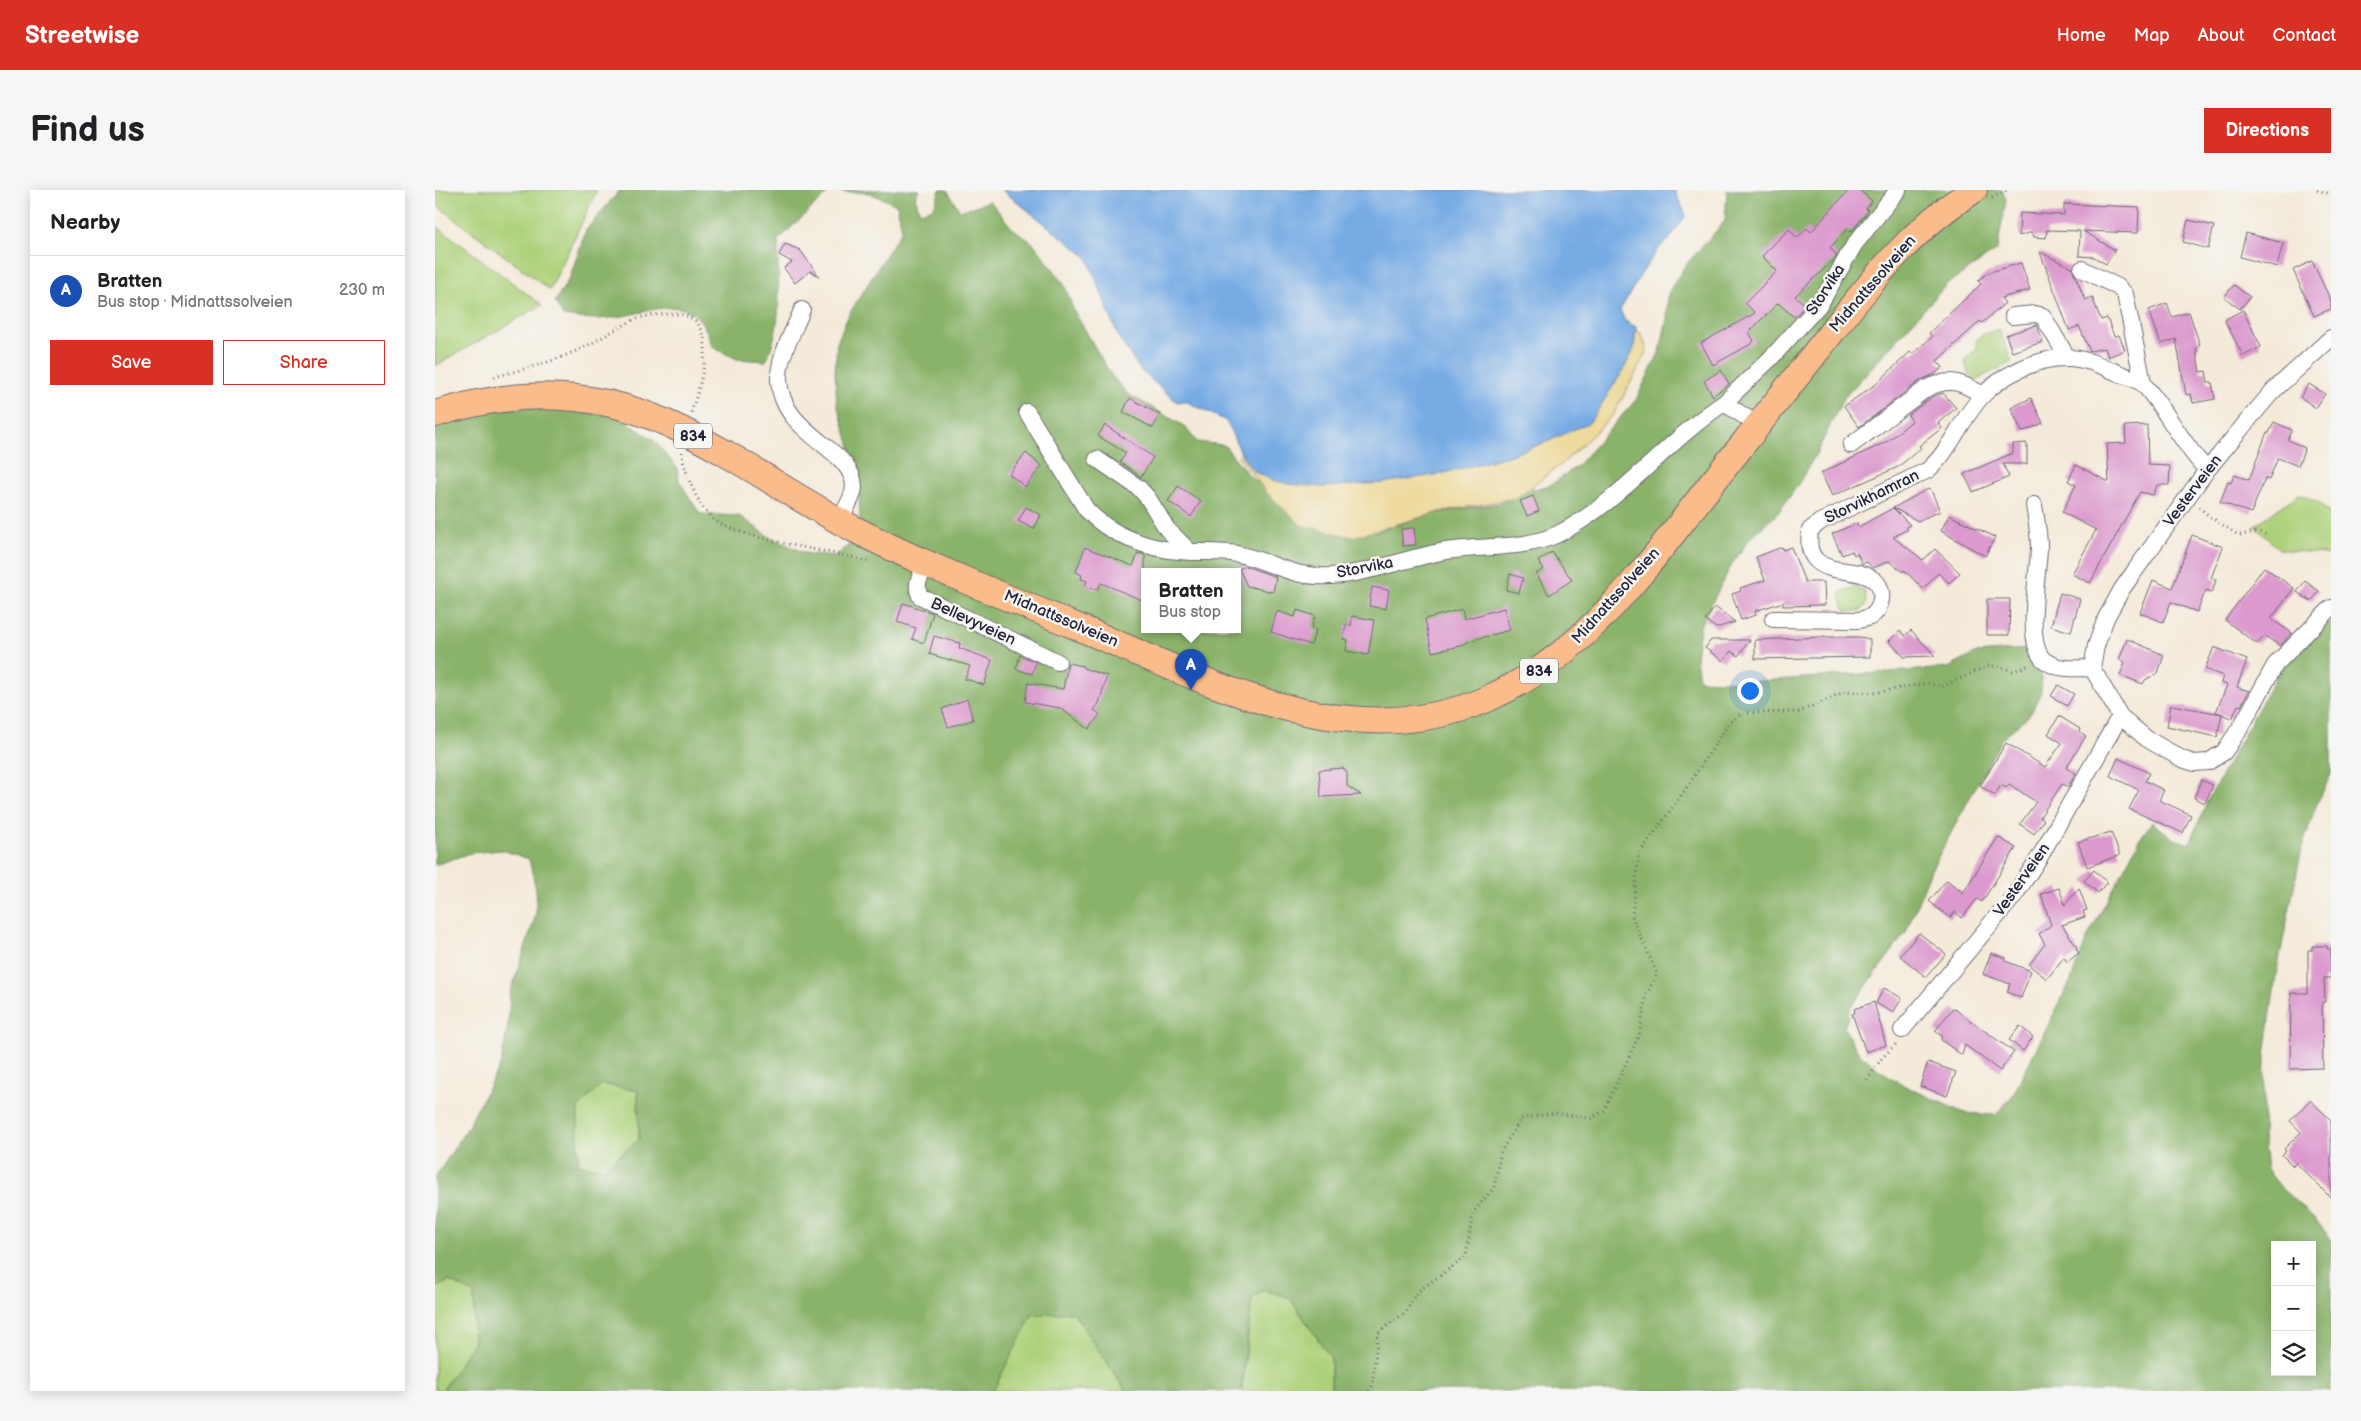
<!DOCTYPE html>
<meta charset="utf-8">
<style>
:root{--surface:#fff;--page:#f6f6f6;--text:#202124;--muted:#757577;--line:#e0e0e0;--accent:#d93025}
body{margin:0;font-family:"Balsamiq Sans",sans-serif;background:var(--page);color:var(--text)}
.controls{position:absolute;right:15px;bottom:15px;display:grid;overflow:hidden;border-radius:0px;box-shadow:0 2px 12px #0003}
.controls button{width:45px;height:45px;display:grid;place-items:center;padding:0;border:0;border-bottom:1px solid var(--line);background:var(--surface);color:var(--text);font:25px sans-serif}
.you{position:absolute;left:1314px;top:500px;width:18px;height:18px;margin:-12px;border:4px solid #fff;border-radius:50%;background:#1a73e8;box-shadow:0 0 0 8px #1a73e833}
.badge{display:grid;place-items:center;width:32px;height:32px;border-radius:50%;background:var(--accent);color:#fff;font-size:16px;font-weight:700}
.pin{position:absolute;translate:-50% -41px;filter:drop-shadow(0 1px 2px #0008)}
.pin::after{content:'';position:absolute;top:26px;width:18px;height:15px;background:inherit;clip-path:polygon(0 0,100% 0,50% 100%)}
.popup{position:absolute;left:706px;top:378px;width:100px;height:65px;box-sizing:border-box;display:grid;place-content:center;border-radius:0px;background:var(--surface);filter:drop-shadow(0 1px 4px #0005);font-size:16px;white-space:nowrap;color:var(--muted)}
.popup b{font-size:19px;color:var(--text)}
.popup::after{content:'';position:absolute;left:50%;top:100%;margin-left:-10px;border:10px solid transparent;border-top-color:var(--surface)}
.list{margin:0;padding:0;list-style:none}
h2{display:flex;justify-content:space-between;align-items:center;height:65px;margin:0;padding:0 20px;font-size:21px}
h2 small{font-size:16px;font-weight:400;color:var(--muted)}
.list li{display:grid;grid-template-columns:32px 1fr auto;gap:15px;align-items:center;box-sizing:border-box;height:70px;padding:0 20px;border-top:1px solid var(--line)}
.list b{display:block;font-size:19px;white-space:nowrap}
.list p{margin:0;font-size:16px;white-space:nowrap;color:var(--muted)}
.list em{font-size:16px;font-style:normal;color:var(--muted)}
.actions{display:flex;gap:10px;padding:15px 20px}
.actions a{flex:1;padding:11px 0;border:1px solid var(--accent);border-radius:0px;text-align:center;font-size:18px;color:var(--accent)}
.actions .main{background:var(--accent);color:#fff}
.icon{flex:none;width:28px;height:28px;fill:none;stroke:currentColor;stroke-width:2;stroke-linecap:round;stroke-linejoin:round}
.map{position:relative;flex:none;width:1896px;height:1201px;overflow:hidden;border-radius:0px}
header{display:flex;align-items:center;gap:30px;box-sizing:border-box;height:70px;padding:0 25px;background:var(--accent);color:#fff}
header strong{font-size:24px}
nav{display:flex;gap:28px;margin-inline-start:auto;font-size:18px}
.intro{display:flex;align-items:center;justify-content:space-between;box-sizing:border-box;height:120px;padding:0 30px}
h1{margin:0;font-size:35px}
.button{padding:12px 22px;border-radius:0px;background:var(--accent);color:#fff;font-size:18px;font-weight:700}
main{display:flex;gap:30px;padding:0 30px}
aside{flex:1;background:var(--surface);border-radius:0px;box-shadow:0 2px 12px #0003}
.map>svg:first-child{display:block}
.green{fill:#add17a;stroke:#687a5a}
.forest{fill:#8ab36a;stroke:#566a52;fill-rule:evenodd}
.sand{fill:#eeda9e;stroke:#887e6c}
.water{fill:#77abe4;stroke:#4c6690}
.building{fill:#db99cd}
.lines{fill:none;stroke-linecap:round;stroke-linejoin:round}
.street-casing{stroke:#6c6872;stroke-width:18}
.primary-casing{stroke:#6c6872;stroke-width:28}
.path{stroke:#6c6872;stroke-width:3;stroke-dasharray:1 4;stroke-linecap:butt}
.street{stroke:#fff;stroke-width:16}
.primary{stroke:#f9bc8a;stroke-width:26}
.labels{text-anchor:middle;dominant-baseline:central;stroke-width:5;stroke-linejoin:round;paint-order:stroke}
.shield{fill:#f6f6f2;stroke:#626272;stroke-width:1}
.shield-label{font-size:15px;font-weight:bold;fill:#22223b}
.street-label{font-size:16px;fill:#22223b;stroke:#f6f6f2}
</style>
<header>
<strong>Streetwise</strong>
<nav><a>Home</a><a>Map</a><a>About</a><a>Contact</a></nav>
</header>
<div class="intro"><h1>Find us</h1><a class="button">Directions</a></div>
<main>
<aside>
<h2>Nearby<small></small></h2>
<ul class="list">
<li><span class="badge" style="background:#1a4fb4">A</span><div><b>Bratten</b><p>Bus stop · Midnattssolveien</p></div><em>230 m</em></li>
</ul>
<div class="actions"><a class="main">Save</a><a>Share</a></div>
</aside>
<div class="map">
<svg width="1896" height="1201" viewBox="0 0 1896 1201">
<rect width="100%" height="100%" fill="#f6f6f2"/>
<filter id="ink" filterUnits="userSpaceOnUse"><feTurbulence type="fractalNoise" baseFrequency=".02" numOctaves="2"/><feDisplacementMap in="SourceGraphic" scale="10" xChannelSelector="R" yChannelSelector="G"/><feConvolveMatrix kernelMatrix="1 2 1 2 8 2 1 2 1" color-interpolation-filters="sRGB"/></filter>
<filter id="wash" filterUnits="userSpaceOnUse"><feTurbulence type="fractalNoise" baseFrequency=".0096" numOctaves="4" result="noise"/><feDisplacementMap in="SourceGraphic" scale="20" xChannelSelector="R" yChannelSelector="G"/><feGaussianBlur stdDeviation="1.12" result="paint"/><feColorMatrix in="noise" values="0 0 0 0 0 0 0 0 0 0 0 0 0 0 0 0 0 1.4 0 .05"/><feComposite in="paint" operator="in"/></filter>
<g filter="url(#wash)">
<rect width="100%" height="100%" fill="#f4ead9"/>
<path class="green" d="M0,0H162L115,100L0,14Z
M0,35L107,115L0,176Z
M1564,139L1577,172L1550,185L1540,192L1532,180L1530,170L1542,158L1541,150L1549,144Z
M1864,304L1884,313L1896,324V365L1844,359L1819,336Z
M1419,397L1430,402L1432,414L1425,421H1411L1408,417L1405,402Z
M167,894L203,901L204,950L167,979L143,975L142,918Z
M14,1091L39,1103V1152L7,1201H0V1098Z
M829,1100L854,1107L896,1168V1201H807L817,1108Z
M638,1122L691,1201H558L597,1124Z"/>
<path class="forest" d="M185,0H484L480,7L485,22L499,18L505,0H512L525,21L555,11L576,37L599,54L628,92L639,121L676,185L693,204L749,236L762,252L789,255L816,288L910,342L943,341L1000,323L1066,313L1083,303L1116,295L1142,276L1201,210L1225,161L1232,129L1233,103L1250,76L1290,31L1292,0H1567L1571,10L1562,60L1512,94L1408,209L1381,264L1362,296L1343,323L1316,347L1297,374L1265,436L1261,468L1264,490L1312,492L1513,478L1542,463L1589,459L1607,487L1606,502L1596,523L1566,550L1496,680L1471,742L1416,817L1409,838L1423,862L1443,879L1470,896L1529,923L1561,925L1578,905L1636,790L1652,748L1705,649L1717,632L1739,649L1754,654L1773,610L1844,481L1896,431V584L1881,616L1867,658L1841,785L1830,866L1828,945L1832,980L1848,1000L1880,1029L1896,1049V1201H896V1168L854,1107L829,1100L817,1108L806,1201H691L638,1122L597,1125L558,1201H7L39,1152V1103L14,1091L0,1098V988L33,937L66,873L73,836L75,804L101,725V699L94,669L67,660L35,663L0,675V234L59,219L109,217L182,226L219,250L242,278L244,291L265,324L304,326L335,347L370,363L401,366L416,353L425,329L423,282L402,214L400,182L402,153L414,124L467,40L462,15L435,3L395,1L343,50C342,96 350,127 331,171L302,169L277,157C261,94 218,124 174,128C158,130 143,128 128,126L120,112L135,87L151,40ZM710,381H802V439H710ZM167,894L203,901L204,950L168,979L143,974V918ZM1840,1055H1877V1182H1840Z"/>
<path class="sand" d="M1179,128L1207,144L1212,162L1178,225L1128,273L1081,308L1004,322L918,347L866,335L832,303L803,266L806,263Z"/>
<path class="water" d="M567,0H1239L1251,25L1234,50L1225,57L1210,78L1185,120L1190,131L1201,137L1199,159L1188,181L1155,232L1114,251L1073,266L1006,284L948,293L886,297L853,294L834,289L818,281L808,267L791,231L750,211L742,212L706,181L684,148L652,67Z"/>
<g id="blocks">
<path class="building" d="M1414,0H1424L1437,11L1431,18L1433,21L1416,42L1412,39L1395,58L1402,65L1400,69L1360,106L1371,115L1359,127L1343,113L1314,142L1319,151L1316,154L1278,175L1266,153L1320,123L1310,113L1342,81L1327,66L1354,39L1362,48L1372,38L1376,42Z
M1629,14L1704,17L1703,43L1648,41L1680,60L1671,74L1659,67L1644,66L1645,41L1612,40L1611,48L1599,47L1597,42L1584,46L1585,23L1629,25Z
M1753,30L1779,36L1773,59L1748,52Z
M1811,43L1848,53L1842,77L1805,67Z
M350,54L365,60L384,86L375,81L360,93L349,78L357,72L344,65Z
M1605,62L1637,78L1650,110L1657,107L1666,130L1672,128L1679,146L1684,145L1690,160L1673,167L1670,158L1655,161L1644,136L1634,140Z
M1877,71L1896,111V119L1879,126L1858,80Z
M1586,73L1595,100L1566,108L1570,113L1547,133L1545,131L1502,171L1508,177L1500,184L1486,190L1424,237L1409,216L1440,195L1475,162L1477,164L1497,147L1494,143L1546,94L1543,91L1552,83Z
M1799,95L1815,107L1805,119L1789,107Z
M1732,113L1737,127L1754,122L1765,155L1761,159L1765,182L1771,181L1773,193L1777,192L1780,209L1758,213L1756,204L1751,205L1741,149L1726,154L1714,120Z
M1808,120L1826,157L1808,166L1790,131L1791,129Z
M1602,135L1608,152L1577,162L1571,145Z
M1286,180L1294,194L1278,206L1269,191Z
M1874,194L1890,204L1881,218L1865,207Z
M1508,203L1521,218L1503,233L1507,238L1484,256L1486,258L1463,277L1397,306L1386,283L1453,251L1477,231L1473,225L1497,207Z
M695,208L725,225L718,238L688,222Z
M1596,208L1608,233L1587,242L1576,218Z
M1839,232L1857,240L1853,250L1870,258L1863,276L1843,268L1834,290L1830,288L1816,323L1785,312L1793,292L1796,293L1799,285L1814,290L1832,242L1834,243Z
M670,235L718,267L706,287L685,272L691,263L663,246Z
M1712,235L1713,275L1735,276L1734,295H1722L1718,305L1705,302L1655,393L1637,384L1661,340L1627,322L1641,295L1633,291L1641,275L1674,292L1672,254L1691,253L1690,236Z
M1592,253V274H1568L1574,287L1538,302L1529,284L1578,263V254Z
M591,263L607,276L590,297L574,284Z
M743,296L766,311L756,327L733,311Z
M1495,298L1505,321L1483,331L1458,318Z
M1098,306L1104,321L1092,326L1085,311Z
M591,317L606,325L599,339L583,331Z
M1458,318L1475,335L1471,337L1473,339L1458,347L1488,370L1500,359L1525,383L1514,393L1503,383L1488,399L1469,380L1468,382L1454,371L1438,378L1432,372L1427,374L1422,363L1419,365L1417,361L1407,365L1397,344L1422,333L1423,337Z
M1514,325L1560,347L1550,366L1506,341Z
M979,338L981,355L968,356L966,339Z
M1757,345L1788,357L1776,388L1781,390L1777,402L1771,400L1762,422L1736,412L1728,432L1705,423L1718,390L1737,398Z
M650,357L698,376L703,363L710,365V402L707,410L666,393L662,400L650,396L652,391L646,389L647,385L641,382Z
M1347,357L1348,360L1356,357L1370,392H1389L1390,415L1348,416V412L1320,421L1321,425L1306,430L1297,404L1306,401L1305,398L1330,390L1321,367Z
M1117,362L1137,390L1114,405L1101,384L1109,379L1103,371Z
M810,376L841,387L838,402L812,396L804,379Z
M1829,377L1859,398L1836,429L1857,443L1845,456L1830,446L1822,454L1790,430Z
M1075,384L1088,388L1084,403L1071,400Z
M1870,391L1884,401L1876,412L1862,402Z
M937,397L954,400L951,419L934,416Z
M1625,403L1645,409L1636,442L1616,436Z
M1552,409H1575L1574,445H1552Z
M468,413L498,423L489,453L477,449L481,438L462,432Z
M1280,417L1300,432L1281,438L1270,430Z
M1069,418L1075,440L1034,451L1026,456L997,462L990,429L1027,419L1029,429Z
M862,420L880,426L876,439L881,440L876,455L836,442L842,421L860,427Z
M917,426L939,430L933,465L911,461L913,450L908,449L911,435L916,436Z
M1465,440L1470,446L1476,440L1500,466L1469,467L1454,451Z
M499,446L525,453L524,458L557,470L549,495L530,489L535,476L494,464Z
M1387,447H1425L1435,449V467L1320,469V450Z
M1692,449L1729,465L1723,483L1710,490L1708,494L1685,485L1690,472L1684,470Z
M1276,450H1315L1303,466L1296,461L1288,471L1270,458Z
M1779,457L1812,470L1802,497L1814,501L1806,516L1803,515L1797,529L1787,524L1782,547L1732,536L1736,515L1787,524L1781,522L1792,495L1786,493L1788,486L1770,479Z
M585,465L601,472L597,484L581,479Z
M633,473L648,476V478L672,486L664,513L659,520L665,524L654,539L625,518L590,512L593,493L628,499Z
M1623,495L1639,504L1632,516L1616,506Z
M532,509L538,530L513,537L507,519Z
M1624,526L1645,539L1644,541L1651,546L1631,578L1641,583L1633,597L1627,594L1605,627L1609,630L1599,644L1585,634L1601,612L1574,594L1571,598L1566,595L1560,605L1545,596L1571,553L1610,577L1627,553L1613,544Z
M1683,568L1714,583L1710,591L1729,600L1724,610L1756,625L1748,643L1694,619L1704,600L1675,586Z
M908,578L912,583V596L926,605L886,607L884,580Z
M1766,590L1778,595L1770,613L1759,608Z
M1676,642L1685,665L1652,677L1643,652Z
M1563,647L1581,658L1547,712L1542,709L1527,728L1520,722L1515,728L1494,711L1512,690L1528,703Z
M1659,680L1672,692L1663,703L1649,691Z
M1624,698L1630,715L1644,698L1652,720L1648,721L1650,727L1627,735L1642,757L1641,758L1644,763L1632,772L1629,767L1612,789L1594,775L1610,754L1604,744L1616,735L1606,704Z
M1484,743L1511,764L1491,787L1465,766Z
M1877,756H1892V759H1896V788H1889L1890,812H1887L1888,878L1855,879L1856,803H1873V760H1877Z
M1556,763L1571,768L1570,771L1596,781L1586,808L1572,802L1575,794L1548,784Z
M1449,798L1467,808L1458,823L1441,813Z
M1439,812L1451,855L1431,862L1417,824L1420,823L1419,819Z
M1518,818L1579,862L1565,881L1530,855L1527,865L1506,850L1507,846L1500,841Z
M1585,836L1598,847L1588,861L1574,850Z
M1493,872L1521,882L1512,906L1485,896Z
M1875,910L1896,930V1008L1861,973L1858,976L1847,965L1851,961L1849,959L1866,942L1855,931Z"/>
</g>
</g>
<g filter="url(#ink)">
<use href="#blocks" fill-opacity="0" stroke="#6c6872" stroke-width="1"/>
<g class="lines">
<g class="street-casing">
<path id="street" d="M1647,79L1683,97L1690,104L1708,193
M367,120C359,141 343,167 344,190C347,246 417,257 419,296C419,307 409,321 404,331
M1578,126L1600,124L1608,126L1632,167
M1896,148L1838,201L1814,229L1772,280L1721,351L1687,399L1671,428L1661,456L1657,478L1685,526L1712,549L1747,569L1759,573L1773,572L1789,562L1807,535L1840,475L1896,418
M1289,213L1337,167L1385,114L1419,55L1463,0
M592,222L651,319C673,344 712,359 745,361C764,363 783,361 802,364C829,369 854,385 882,386C925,388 969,368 1011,361C1047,355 1090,360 1123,344C1186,312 1230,252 1289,213L1323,235
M1416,255L1492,198C1516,187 1526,192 1548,205
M662,269L704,298L713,308L732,339L755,362
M1599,315C1601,329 1604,343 1604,357C1604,382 1589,453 1609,470C1623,481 1640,478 1657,478
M492,374C486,385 479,394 485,406L623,472
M1338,429L1424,430C1427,429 1432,428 1435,427C1447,420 1451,399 1439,390C1422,377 1396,385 1381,370C1373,362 1374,351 1375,340L1385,332L1493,280C1517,259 1527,226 1549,204C1569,184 1602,168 1631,168C1647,167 1667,176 1681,182C1689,186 1703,189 1709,195C1732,221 1747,254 1772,280
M1467,840L1579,706L1604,668L1685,526"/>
</g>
<g class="primary-casing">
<path id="primary" d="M0,224C79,199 158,199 234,234C298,263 356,306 419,339C490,376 565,404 638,435C767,488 911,570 1052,509C1147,468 1208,381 1270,302C1312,249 1354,196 1396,143C1438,89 1480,36 1539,0"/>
</g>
<path class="path" d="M1882,0L1896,4
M1557,8L1572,0
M59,187C85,180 111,174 136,163C159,154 179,139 201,129C212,125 226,124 239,124C290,125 265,195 256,223
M247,262C247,272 252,282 255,292C260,305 267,318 277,328C301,349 397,361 433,371
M1764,317L1774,326L1803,345C1814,345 1823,338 1833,346
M1432,890L1447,868L1461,854
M934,1201L937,1196L943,1143L971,1122L982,1102L1031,1067L1038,1023L1059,997L1066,961L1086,929L1119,923L1156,928L1169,921L1204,845L1212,804L1222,784L1197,726L1204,664L1250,600L1294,533L1307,523L1364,522L1409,502L1440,503L1492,493L1506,497L1553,476H1563L1578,481L1595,475"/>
<use href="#street" class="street"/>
<use href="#primary" class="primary"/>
</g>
</g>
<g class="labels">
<g class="shield">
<rect x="239" y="233.5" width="38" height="25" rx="4"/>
<rect x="1085" y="468.5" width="38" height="25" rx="4"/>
</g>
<g class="shield-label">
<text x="258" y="246">834</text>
<text x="1104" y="481">834</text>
</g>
<g class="street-label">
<text transform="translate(1438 94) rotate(-49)">Midnattssolveien</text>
<text transform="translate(1391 100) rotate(-57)">Storvika</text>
<text transform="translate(1758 301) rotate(-53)">Vesterveien</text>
<text transform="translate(1437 307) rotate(-26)">Storvikhamran</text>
<text transform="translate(930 378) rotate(-11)">Storvika</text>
<text transform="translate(1181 406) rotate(-48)">Midnattssolveien</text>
<text transform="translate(626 429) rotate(23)">Midnattssolveien</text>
<text transform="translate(538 432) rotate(25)">Bellevyveien</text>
<text transform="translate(1587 690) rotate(-55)">Vesterveien</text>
</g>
</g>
</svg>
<div class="controls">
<button>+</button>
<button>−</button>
<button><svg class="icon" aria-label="layers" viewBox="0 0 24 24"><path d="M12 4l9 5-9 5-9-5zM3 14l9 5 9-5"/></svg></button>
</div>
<div class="you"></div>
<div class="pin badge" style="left:756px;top:500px;background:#1a4fb4">A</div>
<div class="popup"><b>Bratten</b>Bus stop</div>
</div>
</main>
